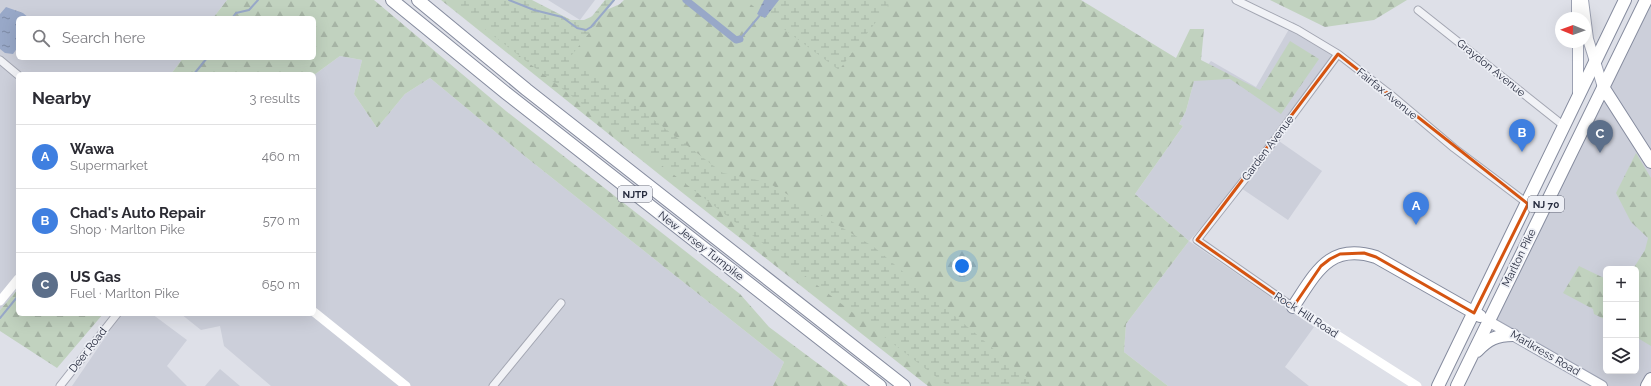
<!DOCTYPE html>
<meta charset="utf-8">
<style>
:root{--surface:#fff;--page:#f7f7f7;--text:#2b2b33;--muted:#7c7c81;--line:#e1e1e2;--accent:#ce4341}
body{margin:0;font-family:Raleway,sans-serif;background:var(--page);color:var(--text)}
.controls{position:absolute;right:12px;bottom:12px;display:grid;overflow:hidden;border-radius:6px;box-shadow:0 4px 16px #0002}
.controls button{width:36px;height:36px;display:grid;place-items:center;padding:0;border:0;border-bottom:1px solid var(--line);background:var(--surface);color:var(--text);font:20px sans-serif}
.compass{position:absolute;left:1555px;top:12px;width:36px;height:36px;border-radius:50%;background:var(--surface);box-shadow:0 4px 16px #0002;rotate:271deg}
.you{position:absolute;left:962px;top:266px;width:14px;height:14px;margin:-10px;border:3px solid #fff;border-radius:50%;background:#1a73e8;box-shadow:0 0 0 6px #1a73e833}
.badge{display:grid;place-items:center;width:26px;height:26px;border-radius:50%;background:var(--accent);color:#fff;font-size:13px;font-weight:700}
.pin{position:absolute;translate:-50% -33px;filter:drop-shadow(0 1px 2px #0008)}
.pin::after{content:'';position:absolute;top:21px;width:14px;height:12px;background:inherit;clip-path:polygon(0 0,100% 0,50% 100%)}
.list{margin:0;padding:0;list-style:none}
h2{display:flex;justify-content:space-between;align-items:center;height:52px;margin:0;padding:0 16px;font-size:17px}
h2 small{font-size:13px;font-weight:400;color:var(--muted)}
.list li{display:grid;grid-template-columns:26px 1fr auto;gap:12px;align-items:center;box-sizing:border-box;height:64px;padding:0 16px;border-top:1px solid var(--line)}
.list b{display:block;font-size:15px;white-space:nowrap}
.list p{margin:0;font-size:13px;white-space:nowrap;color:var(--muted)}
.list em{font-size:13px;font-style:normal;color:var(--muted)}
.icon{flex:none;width:22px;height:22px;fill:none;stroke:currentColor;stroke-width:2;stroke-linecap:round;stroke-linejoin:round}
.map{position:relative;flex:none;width:1651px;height:386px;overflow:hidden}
.search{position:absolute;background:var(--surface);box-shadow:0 4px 16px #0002;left:16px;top:16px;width:300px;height:44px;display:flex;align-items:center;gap:10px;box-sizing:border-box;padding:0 14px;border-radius:6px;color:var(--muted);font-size:15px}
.panel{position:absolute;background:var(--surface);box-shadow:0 4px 16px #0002;left:16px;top:72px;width:300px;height:244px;border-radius:6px}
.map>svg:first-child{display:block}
.built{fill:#cccfda;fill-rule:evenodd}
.forest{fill:url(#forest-firs)}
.wetland{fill:url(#wetland-marsh)}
.water{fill:url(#water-ripples)}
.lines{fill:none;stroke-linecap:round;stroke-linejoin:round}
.stream{stroke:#98a8c8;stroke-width:2}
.canal{stroke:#98a8c8;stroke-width:7}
.street-casing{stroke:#a3a6b2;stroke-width:9}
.primary-casing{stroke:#9da2b3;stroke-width:12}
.highway-casing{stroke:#858b9e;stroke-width:14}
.street{stroke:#f1f2f6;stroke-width:7}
.secondary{stroke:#fff;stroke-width:9}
.primary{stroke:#fff;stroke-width:10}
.highway{stroke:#fff;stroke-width:12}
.marked{fill:none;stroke:#d55411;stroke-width:3;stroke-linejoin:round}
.labels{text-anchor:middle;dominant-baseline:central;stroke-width:3.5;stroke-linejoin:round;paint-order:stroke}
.shield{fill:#edeff5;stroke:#626676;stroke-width:1}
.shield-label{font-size:10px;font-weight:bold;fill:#272c3f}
.street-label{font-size:11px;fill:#272c3f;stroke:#edeff5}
</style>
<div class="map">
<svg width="1651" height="386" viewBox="0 0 1651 386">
<defs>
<pattern id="forest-firs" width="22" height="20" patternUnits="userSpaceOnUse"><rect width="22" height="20" fill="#c1d2bf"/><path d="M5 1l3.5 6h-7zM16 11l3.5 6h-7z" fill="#a6b4a5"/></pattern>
<pattern id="wetland-marsh" width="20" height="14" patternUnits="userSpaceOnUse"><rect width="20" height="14" fill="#c1d2bf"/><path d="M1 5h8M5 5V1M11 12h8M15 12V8" fill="none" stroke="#a6b4a5"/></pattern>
<pattern id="water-ripples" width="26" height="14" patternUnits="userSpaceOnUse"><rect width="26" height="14" fill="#98a8c8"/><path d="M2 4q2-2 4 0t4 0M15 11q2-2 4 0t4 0" fill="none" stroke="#7c89a4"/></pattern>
</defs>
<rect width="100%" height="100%" fill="#dee0e8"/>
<path class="built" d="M0,0H227L213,18H18V58H183L171,74H18V289L0,310Z
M548,0H595L580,20Z
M1651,0V379L1647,386H1602L1488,321ZM1606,269H1636V371H1606Z
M1293,22L1336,49L1276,139L1322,171L1288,220L1238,186L1189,241L1314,327L1285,367L1309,386H1168L1124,352L1126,324L1189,241L1135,194L1183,126L1179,124L1186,111L1194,81L1211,61L1256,87Z
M340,56L362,60L354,94L377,128L405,94L430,78L527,158L784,362L773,386H271L224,346L220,326L201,330L181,314H314V75Z
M121,314H152L187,340L167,366L187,386H72Z
M220,369L240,386H205Z"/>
<path class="forest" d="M227,0H374L506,111L740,294L769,327L848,386H773L784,362L527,158L430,78L405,94L377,128L354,94L362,60L340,56L314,75L273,74L260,72L258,74H171L183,58H314V18H213Z
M441,0H498L566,28L620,4L624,0H1081L1176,58L1190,29H1204L1201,60L1260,90L1290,41L1319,59L1281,114L1230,79L1194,81L1186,111L1179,124L1183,126L1135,194L1189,241L1126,324L1124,352L1168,386H928L665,179Z
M1270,0H1407L1374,20L1325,27Z
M1636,153L1651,178V346L1636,337V269H1633L1645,250L1648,238L1631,222L1616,193Z
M1579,266L1606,279V320L1594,314L1593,309L1563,293Z
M18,289V314H103L57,368L0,331V310Z"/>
<path class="wetland" d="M447,0H532L571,20H589L605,0H615L571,56L723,173L767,182L874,247L1029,379L1035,386H948Z
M745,0H883L889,5L839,70Z"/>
<path class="water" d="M764,0H779L765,18L757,14Z
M6,7L23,13L29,18H18V47L13,54L5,53L0,49V14Z"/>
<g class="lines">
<path class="stream" d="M509,0L534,10L562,17L577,28L586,30L591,27L614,0
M232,18L236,13L249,10L258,0
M740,39L761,14
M194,74L207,58
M0,318L18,296"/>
<path class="canal" d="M686,0L736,40L740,39"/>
<g class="street-casing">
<path id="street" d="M1236,0L1298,30L1338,54L1391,95L1454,148L1528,204
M1418,10L1564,126
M0,60L18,75
M1293,307L1197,240L1256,165L1338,54
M60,386L117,314
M493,386L561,303"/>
</g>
<g class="primary-casing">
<path id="primary" d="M1577,0V18
M1583,0L1588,39L1603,87
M1578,42V94
M1488,321L1602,386"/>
</g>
<g class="highway-casing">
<path id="highway" d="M392,0L506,93L880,386
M418,0L527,90L904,386
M1603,87L1651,162
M1293,307C1316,273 1329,242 1376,257L1480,316
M1477,351C1488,339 1497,335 1513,335
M1438,386L1625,0
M1457,386L1646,0
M1647,386L1651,379"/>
</g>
<use href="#street" class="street"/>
<path class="secondary" d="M0,301L18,279
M1293,307L1417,386
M314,312L406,386"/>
<use href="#primary" class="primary"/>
<use href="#highway" class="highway"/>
</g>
<path class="marked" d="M1338,54L1528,204L1474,313L1376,257L1364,253L1340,254L1330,259L1321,266L1293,307L1197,240Z"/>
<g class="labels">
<g class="shield">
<rect x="618" y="186" width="34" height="16" rx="3"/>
<rect x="1528" y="196" width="36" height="16" rx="3"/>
</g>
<g class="shield-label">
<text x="635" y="194">NJTP</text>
<text x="1546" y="204">NJ 70</text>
</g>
<g class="street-label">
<text transform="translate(1491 68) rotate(39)">Graydon Avenue</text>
<text transform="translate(1387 94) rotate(39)">Fairfax Avenue</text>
<text transform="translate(1268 148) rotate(-53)">Garden Avenue</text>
<text transform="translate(701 246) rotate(38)">New Jersey Turnpike</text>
<text transform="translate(1519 258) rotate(-64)">Marlton Pike</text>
<text transform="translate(1306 315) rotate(33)">Rock Hill Road</text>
<text transform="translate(88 350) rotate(-52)">Deer Road</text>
<text transform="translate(1545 353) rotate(30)">Marlkress Road</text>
</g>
</g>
</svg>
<div class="controls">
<button>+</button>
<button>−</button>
<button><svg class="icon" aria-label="layers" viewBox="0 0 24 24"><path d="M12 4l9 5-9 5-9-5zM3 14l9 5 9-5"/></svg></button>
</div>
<svg class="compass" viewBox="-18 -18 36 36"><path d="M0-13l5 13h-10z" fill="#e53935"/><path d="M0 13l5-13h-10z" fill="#7c7c81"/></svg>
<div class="you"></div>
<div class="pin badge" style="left:1416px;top:225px;background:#3f7fe0">A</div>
<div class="pin badge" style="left:1522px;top:152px;background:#3f7fe0">B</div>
<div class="pin badge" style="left:1600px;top:153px;background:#5c6f8a">C</div>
<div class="search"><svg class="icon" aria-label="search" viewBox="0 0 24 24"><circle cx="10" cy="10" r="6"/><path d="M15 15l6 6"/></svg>Search here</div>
<section class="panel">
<h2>Nearby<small>3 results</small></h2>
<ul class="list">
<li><span class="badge" style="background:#3f7fe0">A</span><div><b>Wawa</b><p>Supermarket</p></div><em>460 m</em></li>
<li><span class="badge" style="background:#3f7fe0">B</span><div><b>Chad's Auto Repair</b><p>Shop · Marlton Pike</p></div><em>570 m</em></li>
<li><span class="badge" style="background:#5c6f8a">C</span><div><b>US Gas</b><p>Fuel · Marlton Pike</p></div><em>650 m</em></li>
</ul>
</section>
</div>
